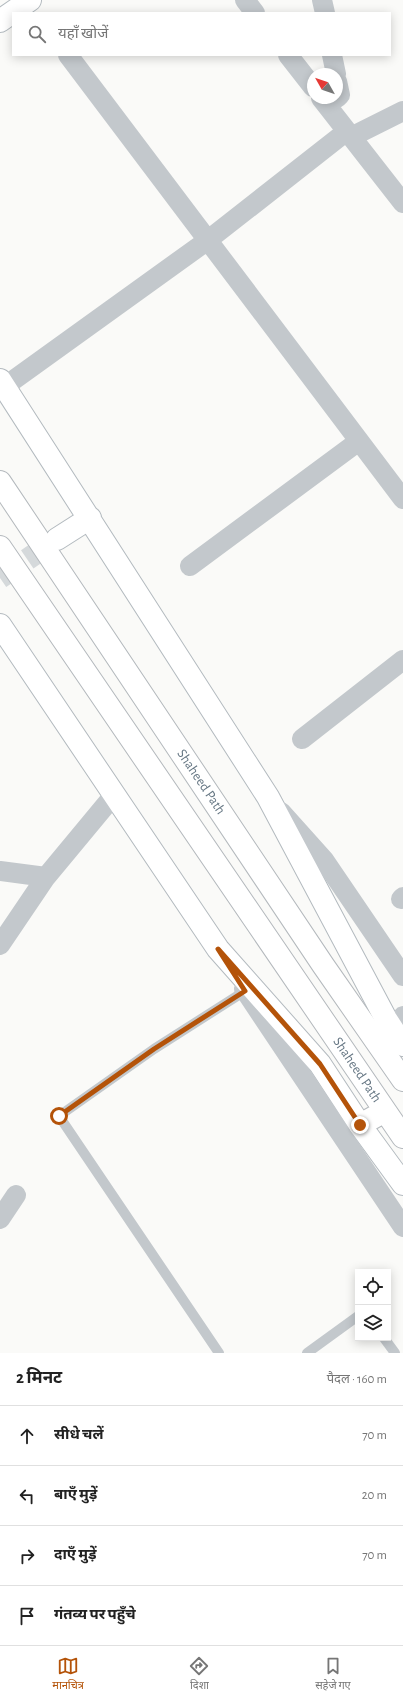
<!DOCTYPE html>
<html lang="hi">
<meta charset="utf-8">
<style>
:root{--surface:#fff;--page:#f2f2f2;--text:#222;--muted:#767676;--line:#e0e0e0;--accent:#b45309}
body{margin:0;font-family:"Alegreya Sans","Noto Sans Devanagari",sans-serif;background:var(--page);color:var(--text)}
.controls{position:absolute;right:12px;bottom:12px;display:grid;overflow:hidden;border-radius:0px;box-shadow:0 2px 10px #0003}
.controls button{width:36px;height:36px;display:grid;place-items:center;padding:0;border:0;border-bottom:1px solid var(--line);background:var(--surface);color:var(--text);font:20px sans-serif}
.compass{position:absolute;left:307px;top:68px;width:36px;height:36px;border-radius:50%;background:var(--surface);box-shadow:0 2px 10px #0003;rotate:310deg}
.stop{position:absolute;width:12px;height:12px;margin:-9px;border:3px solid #b45309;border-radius:50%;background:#fff}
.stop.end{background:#b45309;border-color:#fff;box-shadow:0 1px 4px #0008}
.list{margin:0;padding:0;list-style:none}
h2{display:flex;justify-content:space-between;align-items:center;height:52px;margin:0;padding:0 16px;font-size:17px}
h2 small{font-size:13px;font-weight:400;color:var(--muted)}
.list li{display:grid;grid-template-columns:26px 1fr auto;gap:12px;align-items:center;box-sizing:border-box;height:60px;padding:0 16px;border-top:1px solid var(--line)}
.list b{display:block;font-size:15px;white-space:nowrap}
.list em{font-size:13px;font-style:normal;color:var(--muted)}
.icon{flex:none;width:22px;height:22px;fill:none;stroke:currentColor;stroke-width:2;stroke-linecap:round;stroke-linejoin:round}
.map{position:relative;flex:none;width:403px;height:1353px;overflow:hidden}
.search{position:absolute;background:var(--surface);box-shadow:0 2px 10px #0003;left:12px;right:12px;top:12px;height:44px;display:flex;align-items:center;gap:10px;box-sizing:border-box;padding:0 14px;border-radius:0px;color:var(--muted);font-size:15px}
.sheet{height:292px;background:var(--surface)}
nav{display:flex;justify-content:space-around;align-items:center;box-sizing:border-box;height:56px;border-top:1px solid var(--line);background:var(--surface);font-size:11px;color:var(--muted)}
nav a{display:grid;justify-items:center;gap:2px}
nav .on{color:var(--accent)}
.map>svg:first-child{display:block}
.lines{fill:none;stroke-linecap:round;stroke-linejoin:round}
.secondary-tunnel{stroke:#d5d9db;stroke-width:22;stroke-dasharray:22 11;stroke-linecap:butt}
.secondary-casing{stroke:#b3babf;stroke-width:24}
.highway-casing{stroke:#b4b9bd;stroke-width:24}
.lane{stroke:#c3c8cc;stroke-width:10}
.street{stroke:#c3c8cc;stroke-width:20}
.secondary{stroke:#fff;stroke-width:22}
.highway{stroke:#fff;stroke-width:22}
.route{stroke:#b45309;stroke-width:5}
.labels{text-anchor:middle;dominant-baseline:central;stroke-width:4;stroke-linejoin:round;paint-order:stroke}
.street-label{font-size:14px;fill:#657683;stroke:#fff}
</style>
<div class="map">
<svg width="403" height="1353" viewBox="0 0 403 1353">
<rect width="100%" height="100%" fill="#fafaf8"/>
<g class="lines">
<path class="secondary-tunnel" d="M0,578L57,539"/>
<g class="secondary-casing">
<path id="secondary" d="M0,21L30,0
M0,380L268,797L386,1019L403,1045
M57,539L90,518
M0,625L218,949L320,1064L360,1125L403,1184"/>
</g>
<g class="highway-casing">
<path id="highway" d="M0,482L323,965L403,1080
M0,547L403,1137
M360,1125L385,1111"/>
</g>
<path class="lane" d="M384,1338L395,1353
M219,1353L59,1116L154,1049L245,991
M307,1353L358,1316"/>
<path class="street" d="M245,0L255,13
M322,0L325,13
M68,55L403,499
M288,55L313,87
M332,55L336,74
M337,81L340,95L337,98
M321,98L403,203
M351,137L403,111
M4,387L208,240L347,131
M190,566L359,441
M302,739L403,660
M281,812L324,860L403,976
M0,871L46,877
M401,899L403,897
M0,945L46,877L114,795
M244,989L403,1227
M393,1030L403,1016
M0,1219L16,1195"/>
<use href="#secondary" class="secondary"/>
<use href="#highway" class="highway"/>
</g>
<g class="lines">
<path class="route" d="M59,1116L154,1049L245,991L218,949L320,1064L360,1125"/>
</g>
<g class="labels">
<g class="street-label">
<text transform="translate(201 782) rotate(56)">Shaheed Path</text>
<text transform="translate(357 1070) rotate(56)">Shaheed Path</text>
</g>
</g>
</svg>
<div class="controls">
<button><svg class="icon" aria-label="locate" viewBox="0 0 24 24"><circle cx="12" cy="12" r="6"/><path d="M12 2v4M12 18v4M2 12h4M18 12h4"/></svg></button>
<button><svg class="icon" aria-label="layers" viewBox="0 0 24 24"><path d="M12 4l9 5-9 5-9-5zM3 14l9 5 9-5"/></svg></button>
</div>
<svg class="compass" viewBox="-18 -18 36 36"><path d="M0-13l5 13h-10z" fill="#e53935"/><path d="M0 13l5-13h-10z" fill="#767676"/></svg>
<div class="stop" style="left:59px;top:1116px"></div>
<div class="stop end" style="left:360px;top:1125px"></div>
<div class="search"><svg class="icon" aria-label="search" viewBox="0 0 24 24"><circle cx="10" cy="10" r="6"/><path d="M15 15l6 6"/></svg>यहाँ खोजें</div>
</div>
<section class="sheet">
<h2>2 मिनट<small>पैदल · 160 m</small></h2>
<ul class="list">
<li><svg class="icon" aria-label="ahead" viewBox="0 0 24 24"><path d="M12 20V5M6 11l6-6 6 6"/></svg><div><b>सीधे चलें</b></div><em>70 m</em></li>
<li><svg class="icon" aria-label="left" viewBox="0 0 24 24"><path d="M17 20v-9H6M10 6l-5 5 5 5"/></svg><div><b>बाएँ मुड़ें</b></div><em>20 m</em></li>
<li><svg class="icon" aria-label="right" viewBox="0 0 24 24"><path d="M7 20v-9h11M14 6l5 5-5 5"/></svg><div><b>दाएँ मुड़ें</b></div><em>70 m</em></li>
<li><svg class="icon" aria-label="arrive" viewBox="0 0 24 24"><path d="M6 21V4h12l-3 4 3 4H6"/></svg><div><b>गंतव्य पर पहुँचे</b></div></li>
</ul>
</section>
<nav>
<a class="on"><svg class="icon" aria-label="map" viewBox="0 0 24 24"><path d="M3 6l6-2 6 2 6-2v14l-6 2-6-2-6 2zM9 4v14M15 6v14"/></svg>मानचित्र</a>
<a><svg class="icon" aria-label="directions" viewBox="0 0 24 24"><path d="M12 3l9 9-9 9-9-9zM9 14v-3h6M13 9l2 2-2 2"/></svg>दिशा</a>
<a><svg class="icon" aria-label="saved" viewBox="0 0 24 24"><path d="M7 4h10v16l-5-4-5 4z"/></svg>सहेजे गए</a>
</nav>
